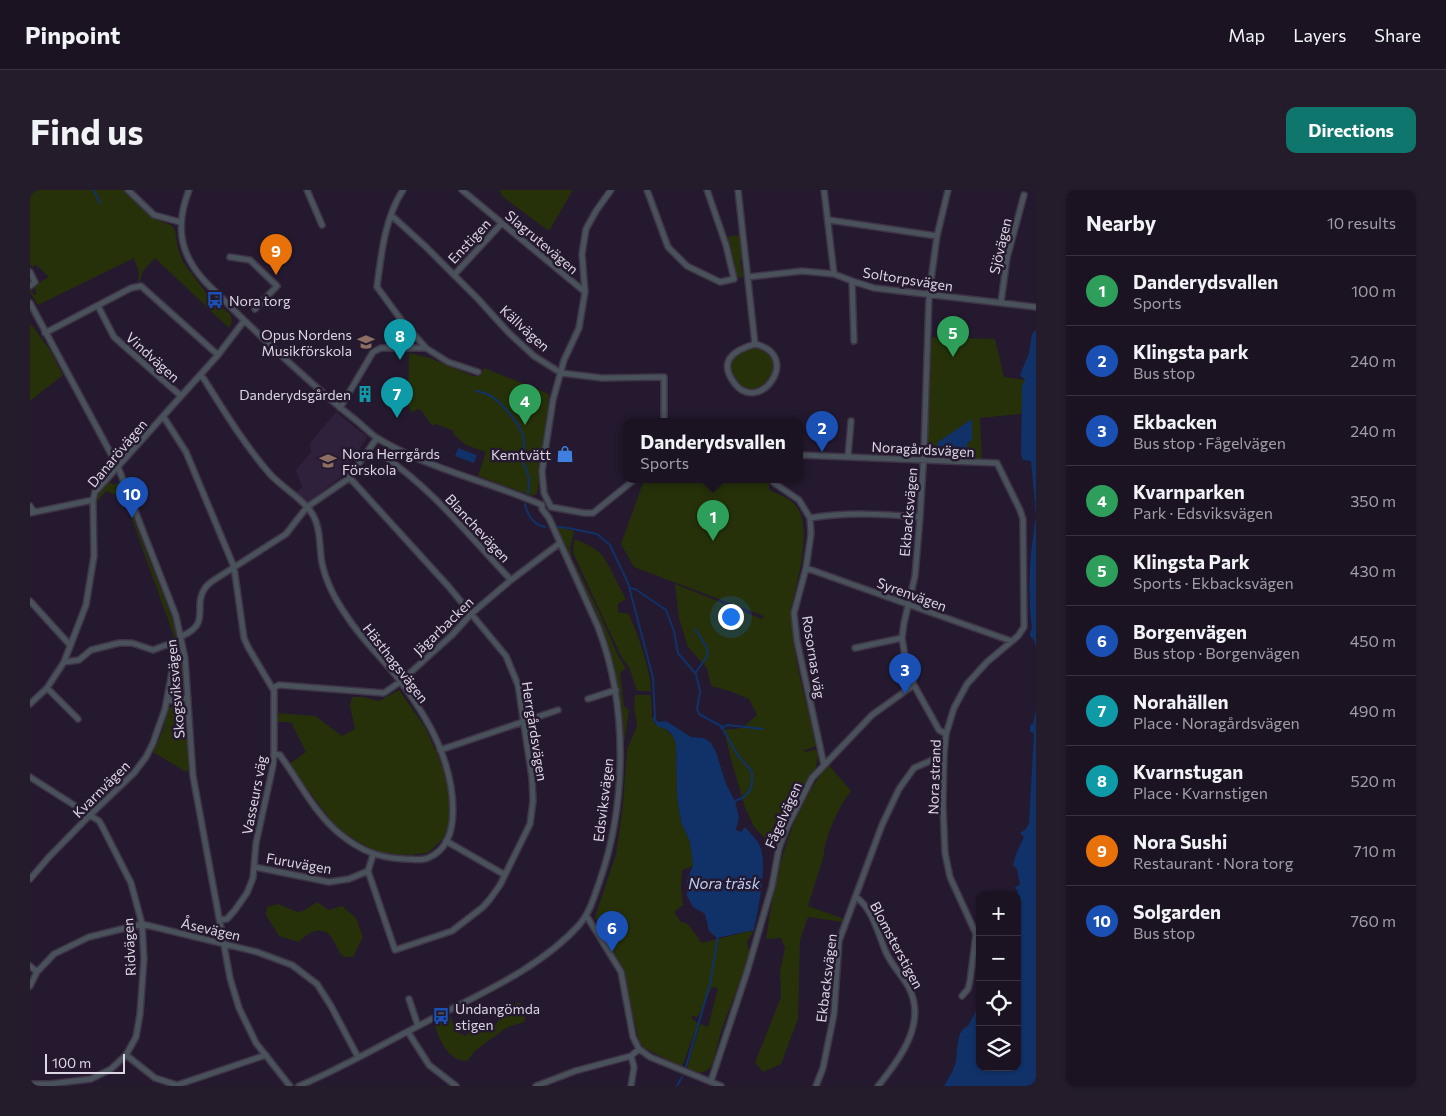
<!DOCTYPE html>
<meta charset="utf-8">
<style>
:root{--surface:#1b1322;--page:#241c2a;--text:#f1f3f6;--muted:#a09ea5;--line:#393240;--accent:#0f766e}
body{margin:0;font-family:Commissioner,sans-serif;background:var(--page);color:var(--text)}
.controls{position:absolute;right:15px;bottom:15px;display:grid;overflow:hidden;border-radius:10px;box-shadow:0 1px 4px #0004}
.controls button{width:45px;height:45px;display:grid;place-items:center;padding:0;border:0;border-bottom:1px solid var(--line);background:var(--surface);color:var(--text);font:25px sans-serif}
.scale{position:absolute;left:15px;bottom:12px;width:80px;box-sizing:border-box;padding-left:5px;border:2px solid #ddd6e4;border-top:0;font-size:14px;line-height:18px;white-space:nowrap;color:#ddd6e4;-webkit-text-stroke:4px #24192e;paint-order:stroke}
.you{position:absolute;left:700px;top:426px;width:18px;height:18px;margin:-12px;border:4px solid #fff;border-radius:50%;background:#1a73e8;box-shadow:0 0 0 8px #1a73e833}
.badge{display:grid;place-items:center;width:32px;height:32px;border-radius:50%;background:var(--accent);color:#fff;font-size:16px;font-weight:700}
.pin{position:absolute;translate:-50% -41px;filter:drop-shadow(0 1px 2px #0008)}
.pin::after{content:'';position:absolute;top:26px;width:18px;height:15px;background:inherit;clip-path:polygon(0 0,100% 0,50% 100%)}
.popup{position:absolute;left:593px;top:228px;width:180px;height:65px;box-sizing:border-box;display:grid;place-content:center;border-radius:10px;background:var(--surface);filter:drop-shadow(0 1px 4px #0005);font-size:16px;white-space:nowrap;color:var(--muted)}
.popup b{font-size:19px;color:var(--text)}
.popup::after{content:'';position:absolute;left:50%;top:100%;margin-left:-10px;border:10px solid transparent;border-top-color:var(--surface)}
.list{margin:0;padding:0;list-style:none}
h2{display:flex;justify-content:space-between;align-items:center;height:65px;margin:0;padding:0 20px;font-size:21px}
h2 small{font-size:16px;font-weight:400;color:var(--muted)}
.list li{display:grid;grid-template-columns:32px 1fr auto;gap:15px;align-items:center;box-sizing:border-box;height:70px;padding:0 20px;border-top:1px solid var(--line)}
.list b{display:block;font-size:19px;white-space:nowrap}
.list p{margin:0;font-size:16px;white-space:nowrap;color:var(--muted)}
.list em{font-size:16px;font-style:normal;color:var(--muted)}
.icon{flex:none;width:28px;height:28px;fill:none;stroke:currentColor;stroke-width:2;stroke-linecap:round;stroke-linejoin:round}
.map{position:relative;flex:none;width:1006px;height:896px;overflow:hidden;border-radius:10px}
header{display:flex;align-items:center;gap:30px;box-sizing:border-box;height:70px;padding:0 25px;background:var(--surface);border-bottom:1px solid var(--line)}
header strong{font-size:24px}
nav{display:flex;gap:28px;margin-inline-start:auto;font-size:18px}
.intro{display:flex;align-items:center;justify-content:space-between;box-sizing:border-box;height:120px;padding:0 30px}
h1{margin:0;font-size:35px}
.button{padding:12px 22px;border-radius:10px;background:var(--accent);color:#fff;font-size:18px;font-weight:700}
main{display:flex;gap:30px;padding:0 30px}
aside{flex:1;background:var(--surface);border-radius:10px;box-shadow:0 1px 4px #0004}
.map>svg:first-child{display:block}
.built{fill:#2f213c}
.green{fill:#26310a}
.water{fill:#103269}
.lines{fill:none;stroke-linecap:round;stroke-linejoin:round}
.stream{stroke:#103269;stroke-width:2}
.minor-casing{stroke:#3e3347;stroke-width:8}
.minor{stroke:#49515a;stroke-width:5}
.labels{text-anchor:middle;dominant-baseline:central;stroke-width:5;stroke-linejoin:round;paint-order:stroke}
.street-label{font-size:14px;fill:#ddd6e4;stroke:#24192e}
.poi-label{font-size:14px;fill:#ddd6e4;stroke:#24192e;text-anchor:start}
.water-label{font-size:15px;font-style:italic;fill:#bcd2f5;stroke:#24192e}
</style>
<header>
<strong>Pinpoint</strong>
<nav><a>Map</a><a>Layers</a><a>Share</a></nav>
</header>
<div class="intro"><h1>Find us</h1><a class="button">Directions</a></div>
<main>
<div class="map">
<svg width="1006" height="896" viewBox="0 0 1006 896">
<rect width="100%" height="100%" fill="#24192e"/>
<path class="built" d="M306,222L337,247L313,285L277,313L266,304L272,297L266,280L281,262L280,253Z"/>
<path class="green" d="M0,0H94L125,29L141,35L145,40L148,59L153,72L180,108L200,124L202,131L199,138L125,68L113,81L110,91H108L109,83L104,68L8,115L0,102V99L4,105L7,104L3,96L19,87L6,75L2,77L0,74Z
M469,0H543L519,41L473,7Z
M711,45L712,70H710L713,87L706,88L698,54L695,47Z
M1,134L20,160L33,185L0,211V135Z
M899,147L965,149L974,187L995,190L991,224L950,228L952,270L901,268L897,265Z
M724,157C765,166 732,219 708,193C690,173 707,164 724,157Z
M379,163L400,168L443,186H450L454,178L519,204L516,255L507,303L503,306L448,286L456,262L436,255L423,244L424,241L406,234L402,236L391,220L387,219L382,223L378,215Z
M614,290H739V300C748,304 760,308 766,316C784,337 766,395 761,420L762,421C760,460 778,517 787,556L774,560L775,562L788,559C789,573 784,586 774,595L746,653L736,649L724,637L715,617L700,566L694,540L712,538L727,525L719,509L700,501L681,496L677,478L658,457L649,428L645,394L732,429L734,426L604,377L591,354Z
M78,291L84,295L89,292L145,435C148,447 156,488 152,498C151,500 148,503 147,504L143,505L141,500L149,465L148,459L140,451L144,446L94,308L76,301L67,312L68,305Z
M525,336L544,341L540,358L542,367L540,368Z
M545,349C554,353 563,357 570,363C577,369 589,398 596,409L588,414V422L599,424C609,449 619,474 621,501H607L599,477L591,466L544,365L543,357Z
M543,370L569,422L588,466L596,478L590,483L594,516L599,520L593,560C591,523 587,487 577,451C569,423 553,397 540,371Z
M369,500L395,537L411,572L419,600L422,625L418,644L398,663L378,665L347,663L317,645L302,632L259,574L276,562L261,532H246V523L285,526L312,546L325,539L320,516L322,507H333L349,511Z
M605,505H621L622,528L625,534L633,537L644,547L646,554L647,606L651,632L660,652L663,676L652,680L651,698L653,715L644,722L651,732L658,734L672,753L724,740L717,752L720,766L691,841L683,873C678,884 667,885 657,879L670,834L678,837L688,798L682,797L668,827L662,826V829L668,833L652,877L614,858L609,851L595,790L590,773L569,740L565,727L586,664L593,614L597,559L607,536L604,517Z
M150,514L154,517L160,579L156,582L123,562L133,540L138,519L143,515Z
M798,574L821,601C809,616 795,646 794,665L778,716L814,729L813,732L778,727L770,750L768,829L751,874L733,882L725,873L751,807L750,782L755,758L751,748L736,749C741,717 746,685 756,655C765,626 780,598 798,574Z
M287,712L299,720L312,716L326,728L333,747L323,767C318,767 314,768 311,764C307,760 306,754 303,750C294,734 279,741 269,752L249,746L236,725L237,717L248,714L267,722L273,721Z
M487,813H490L496,824L494,832L476,838L446,860L437,871C418,871 408,848 404,832L419,824L427,842L436,846L443,834L447,833L458,840C471,835 468,820 487,813Z"/>
<path class="water" d="M1006,140V326L1001,271L993,270L991,265L992,196L995,190L990,185L999,163L1002,144Z
M942,229V249L937,254V258L935,262L919,256L908,262L906,260L908,252Z
M428,258L447,265L444,273L425,266Z
M1006,328V457L1004,450L1000,446V442L1002,438C998,408 999,377 1003,347C1004,340 1004,334 1006,328Z
M1006,519V896H914C918,889 922,883 925,875C929,862 924,842 938,836L946,821L950,809V877H987V705H985L988,702L985,697L990,695L987,679L983,675L986,664L994,647L990,643L996,639L999,633L1004,543L1000,542V535L1003,534Z
M625,527L628,532L636,531L661,547L674,548L681,553L686,562L696,594L705,611L709,627L706,640L711,642L715,637C721,644 728,650 731,659C737,677 728,720 724,740L687,748L679,741L675,724L663,717L657,706V690L663,676L660,652L651,632L647,606L646,554C644,546 638,537 628,537L622,528Z"/>
<g class="lines">
<path class="stream" d="M64,0L70,13
M446,201C461,203 469,211 478,222
M479,223C495,242 496,249 493,273C499,284 500,291 498,303
M495,314C497,325 504,335 515,337
M528,337L538,338L567,344L580,355L598,393L623,488L625,527
M599,398L605,399L636,420L644,441L648,463L666,484L670,501L667,519L669,524L691,536L707,564L722,582V592L721,599L714,607L705,611
M665,439L676,456L678,465L666,482
M691,538L698,535L733,539
M656,877L680,794L688,746
M647,896L652,887"/>
<g class="minor-casing">
<path id="minor" d="M98,0L124,25L150,32
M159,0C150,23 147,46 159,69C167,85 180,97 193,109C212,129 233,148 253,167C277,189 301,211 327,231C334,237 340,243 347,248C396,278 460,292 512,315
M277,0L292,35
M373,0C355,27 351,65 347,97L372,131L396,158
M432,0L555,102
M617,0L638,57L657,76L690,92L704,89L696,55L677,0
M708,0L725,154C704,160 687,171 705,194C730,225 773,165 725,154
M794,0L804,84
M361,25L395,56L448,109L479,143L504,166L531,183L572,188L634,187V232
M799,30L907,46
M200,67L220,70L247,96L225,119
M0,82L5,92L0,96
M424,85L472,33
M718,87L772,81L804,84L822,91L844,98L1006,117
M822,91L824,151
M971,112L977,68L994,5
M0,113L88,277L146,426L155,468L163,586L200,788L209,818L226,853L260,896
M68,116L84,147L151,206
M15,143L101,98L111,96L188,165
M170,185L174,189C194,221 214,254 239,283C251,297 274,309 283,325C291,339 289,357 292,373C296,393 306,411 318,428C333,451 354,470 371,492C385,511 403,539 411,561C422,589 436,653 398,668C391,671 383,669 375,669C349,668 331,661 310,644C286,625 270,593 252,568L250,565L244,564
M310,218L343,162L351,158H396L418,172L448,182
M133,226L156,262L204,377L214,448L218,457L244,501V561L243,576L226,653L223,688L217,703L205,720L197,729L190,730
M352,265C402,298 440,347 481,390
M769,265L967,273L990,320L993,329L994,437L988,446L957,472L937,494L924,518L916,544L914,565L913,615L915,663L920,687L946,744L940,791L938,799L932,806
M818,266L821,231
M319,287L419,397L476,466L488,495L502,588L503,611L500,634L470,695L460,709L453,717L422,741L365,760L338,681L343,665
M743,290L744,293L769,310L780,328L781,344L776,378L764,423L767,451L794,575
M0,316L4,322
M521,317L514,303L512,281L523,210L534,170L549,138L555,102L552,64L556,39L566,21L581,0
M521,317L554,323H563L604,290
M0,323L63,310
M780,328C817,322 853,324 890,327
M776,378L981,451
M0,411L40,455
M152,446C182,433 162,417 175,398C177,395 181,392 184,390L256,344L277,317L318,289L347,248
M825,458L872,448
M17,498L48,529
M243,498L249,495L354,503L370,492L422,445L441,424L481,390L530,353
M558,509L586,500
M137,511L158,508
M0,514L17,498L34,472L56,415L64,366L63,310L65,302L188,165L214,131
M916,544L909,540L884,495L875,466L872,448L874,433L885,386L890,327L894,261L899,105L907,46L918,0
M410,560L528,520
M0,587L69,631L72,636L101,693L112,734L114,769L110,824L106,847L96,865L81,879L61,889L20,894H0
M416,651L475,685
M225,677L299,692L319,689L338,681
M0,689L19,667L60,625L104,583L116,567L123,553L135,519L146,461L144,456L136,455L123,460L102,453H89L61,460L49,470L34,472
M826,707C842,718 848,743 855,760C860,773 871,784 878,796C898,832 870,869 848,896
M556,725L591,782L603,847L609,859L620,867L691,896
M0,776L7,782
M0,796L7,782L24,764L59,747L112,734L227,762L262,775L287,794L301,816L328,867
M379,809L388,836
M378,842L399,875L426,896
M96,865L125,888L147,895L236,865
M681,891L717,782L742,696L749,658L757,637L782,588L842,525L884,495
M269,896C312,878 353,854 394,833C447,805 510,779 550,734C560,722 564,707 569,693C597,614 598,515 568,437L519,328L512,319V315
M506,896L545,881L601,866L609,859
M601,896L604,877L601,866
M786,896L793,878L804,824L809,751L852,635L869,599L884,578L914,565"/>
</g>
<use href="#minor" class="minor"/>
</g>
<defs>
<g id="bus-bare" transform="scale(1.35)"><path d="M-5-6H5V4H4V6H2V4H-2V6H-4V4H-5ZM-3.5-4V0h7V-4ZM-3.5 1.2v1.5H-2V1.2ZM2 1.2v1.5H3.5V1.2Z" fill="#1a4fb4" stroke="#24192e" stroke-width="2.5" paint-order="stroke"/></g>
<g id="school-bare" transform="scale(1.35)"><path d="M0-5L7-2L0 1L-7-2ZM-4 1L0 2.5L4 1V4Q0 6-4 4Z" fill="#8d6e63" stroke="#24192e" stroke-width="2.5" paint-order="stroke"/></g>
<g id="building-bare" transform="scale(1.35)"><path d="M-4-6H4V6H1V3H-1V6H-4ZM-2.5-4.3h1.7v1.8h-1.7ZM.8-4.3h1.7v1.8H.8ZM-2.5-1h1.7V.8h-1.7ZM.8-1h1.7V.8H.8Z" fill="#0f9aa8" stroke="#24192e" stroke-width="2.5" paint-order="stroke"/></g>
<g id="shop-bare" transform="scale(1.35)"><path d="M-5-2.5h2.3a2.7 3.5 0 0 1 5.4 0H5L5.5 6h-11ZM-1.5-2.5h3a1.5 2.3 0 0 0-3 0Z" fill="#3f7fe0" stroke="#24192e" stroke-width="2.5" paint-order="stroke"/></g>
</defs>
<g fill-rule="evenodd">
<use href="#bus-bare" x="185" y="110"/>
<use href="#school-bare" x="336" y="152"/>
<use href="#building-bare" x="335" y="204"/>
<use href="#shop-bare" x="535" y="264"/>
<use href="#school-bare" x="298" y="271"/>
<use href="#bus-bare" x="411" y="826"/>
</g>
<g class="labels">
<g class="street-label">
<text transform="translate(439 51) rotate(-47)">Enstigen</text>
<text transform="translate(512 52) rotate(40)">Slagrutevägen</text>
<text transform="translate(970 56) rotate(-77)">Sjövägen</text>
<text transform="translate(878 89) rotate(9)">Soltorpsvägen</text>
<text transform="translate(495 138) rotate(42)">Källvägen</text>
<text transform="translate(123 167) rotate(42)">Vindvägen</text>
<text transform="translate(893 259) rotate(3)">Noragårdsvägen</text>
<text transform="translate(87 263) rotate(-50)">Danarövägen</text>
<text transform="translate(878 322) rotate(-85)">Ekbacksvägen</text>
<text transform="translate(448 338) rotate(47)">Blanchevägen</text>
<text transform="translate(882 404) rotate(20)">Syrenvägen</text>
<text transform="translate(413 436) rotate(-44)">Jägarbacken</text>
<text transform="translate(784 467) rotate(81)">Rosornas väg</text>
<text transform="translate(366 473) rotate(52)">Hästhagsvägen</text>
<text transform="translate(145 499) rotate(-95)">Skogsviksvägen</text>
<text transform="translate(505 541) rotate(81)">Herrgårdsvägen</text>
<text transform="translate(904 587) rotate(-88)">Nora strand</text>
<text transform="translate(71 599) rotate(-45)">Kvarnvägen</text>
<text transform="translate(224 605) rotate(-79)">Vasseurs väg</text>
<text transform="translate(573 610) rotate(-83)">Edsviksvägen</text>
<text transform="translate(753 625) rotate(-66)">Fågelvägen</text>
<text transform="translate(269 673) rotate(10)">Furuvägen</text>
<text transform="translate(181 739) rotate(13)">Åsevägen</text>
<text transform="translate(867 755) rotate(62)">Blomsterstigen</text>
<text transform="translate(99 757) rotate(-93)">Ridvägen</text>
<text transform="translate(796 788) rotate(-83)">Ekbacksvägen</text>
</g>
<g class="poi-label">
<text x="199" y="110">Nora torg</text>
<text x="322" y="144" text-anchor="end">Opus Nordens<tspan x="322" dy="16">Musikförskola</tspan></text>
<text x="321" y="204" text-anchor="end">Danderydsgården</text>
<text x="312" y="263">Nora Herrgårds<tspan x="312" dy="16">Förskola</tspan></text>
<text x="521" y="264" text-anchor="end">Kemtvätt</text>
<text x="425" y="818">Undangömda<tspan x="425" dy="16">stigen</tspan></text>
</g>
<g class="water-label">
<text x="694" y="693">Nora träsk</text>
</g>
</g>
</svg>
<div class="controls">
<button>+</button>
<button>−</button>
<button><svg class="icon" aria-label="locate" viewBox="0 0 24 24"><circle cx="12" cy="12" r="6"/><path d="M12 2v4M12 18v4M2 12h4M18 12h4"/></svg></button>
<button><svg class="icon" aria-label="layers" viewBox="0 0 24 24"><path d="M12 4l9 5-9 5-9-5zM3 14l9 5 9-5"/></svg></button>
</div>
<div class="scale">100 m</div>
<div class="you"></div>
<div class="pin badge" style="left:683px;top:351px;background:#2e9e5b">1</div>
<div class="popup"><b>Danderydsvallen</b>Sports</div>
<div class="pin badge" style="left:792px;top:262px;background:#1a4fb4">2</div>
<div class="pin badge" style="left:875px;top:504px;background:#1a4fb4">3</div>
<div class="pin badge" style="left:495px;top:235px;background:#2e9e5b">4</div>
<div class="pin badge" style="left:923px;top:167px;background:#2e9e5b">5</div>
<div class="pin badge" style="left:582px;top:762px;background:#1a4fb4">6</div>
<div class="pin badge" style="left:367px;top:228px;background:#0f9aa8">7</div>
<div class="pin badge" style="left:370px;top:170px;background:#0f9aa8">8</div>
<div class="pin badge" style="left:246px;top:85px;background:#e8710a">9</div>
<div class="pin badge" style="left:102px;top:328px;background:#1a4fb4">10</div>
</div>
<aside>
<h2>Nearby<small>10 results</small></h2>
<ul class="list">
<li><span class="badge" style="background:#2e9e5b">1</span><div><b>Danderydsvallen</b><p>Sports</p></div><em>100 m</em></li>
<li><span class="badge" style="background:#1a4fb4">2</span><div><b>Klingsta park</b><p>Bus stop</p></div><em>240 m</em></li>
<li><span class="badge" style="background:#1a4fb4">3</span><div><b>Ekbacken</b><p>Bus stop · Fågelvägen</p></div><em>240 m</em></li>
<li><span class="badge" style="background:#2e9e5b">4</span><div><b>Kvarnparken</b><p>Park · Edsviksvägen</p></div><em>350 m</em></li>
<li><span class="badge" style="background:#2e9e5b">5</span><div><b>Klingsta Park</b><p>Sports · Ekbacksvägen</p></div><em>430 m</em></li>
<li><span class="badge" style="background:#1a4fb4">6</span><div><b>Borgenvägen</b><p>Bus stop · Borgenvägen</p></div><em>450 m</em></li>
<li><span class="badge" style="background:#0f9aa8">7</span><div><b>Norahällen</b><p>Place · Noragårdsvägen</p></div><em>490 m</em></li>
<li><span class="badge" style="background:#0f9aa8">8</span><div><b>Kvarnstugan</b><p>Place · Kvarnstigen</p></div><em>520 m</em></li>
<li><span class="badge" style="background:#e8710a">9</span><div><b>Nora Sushi</b><p>Restaurant · Nora torg</p></div><em>710 m</em></li>
<li><span class="badge" style="background:#1a4fb4">10</span><div><b>Solgarden</b><p>Bus stop</p></div><em>760 m</em></li>
</ul>
</aside>
</main>
